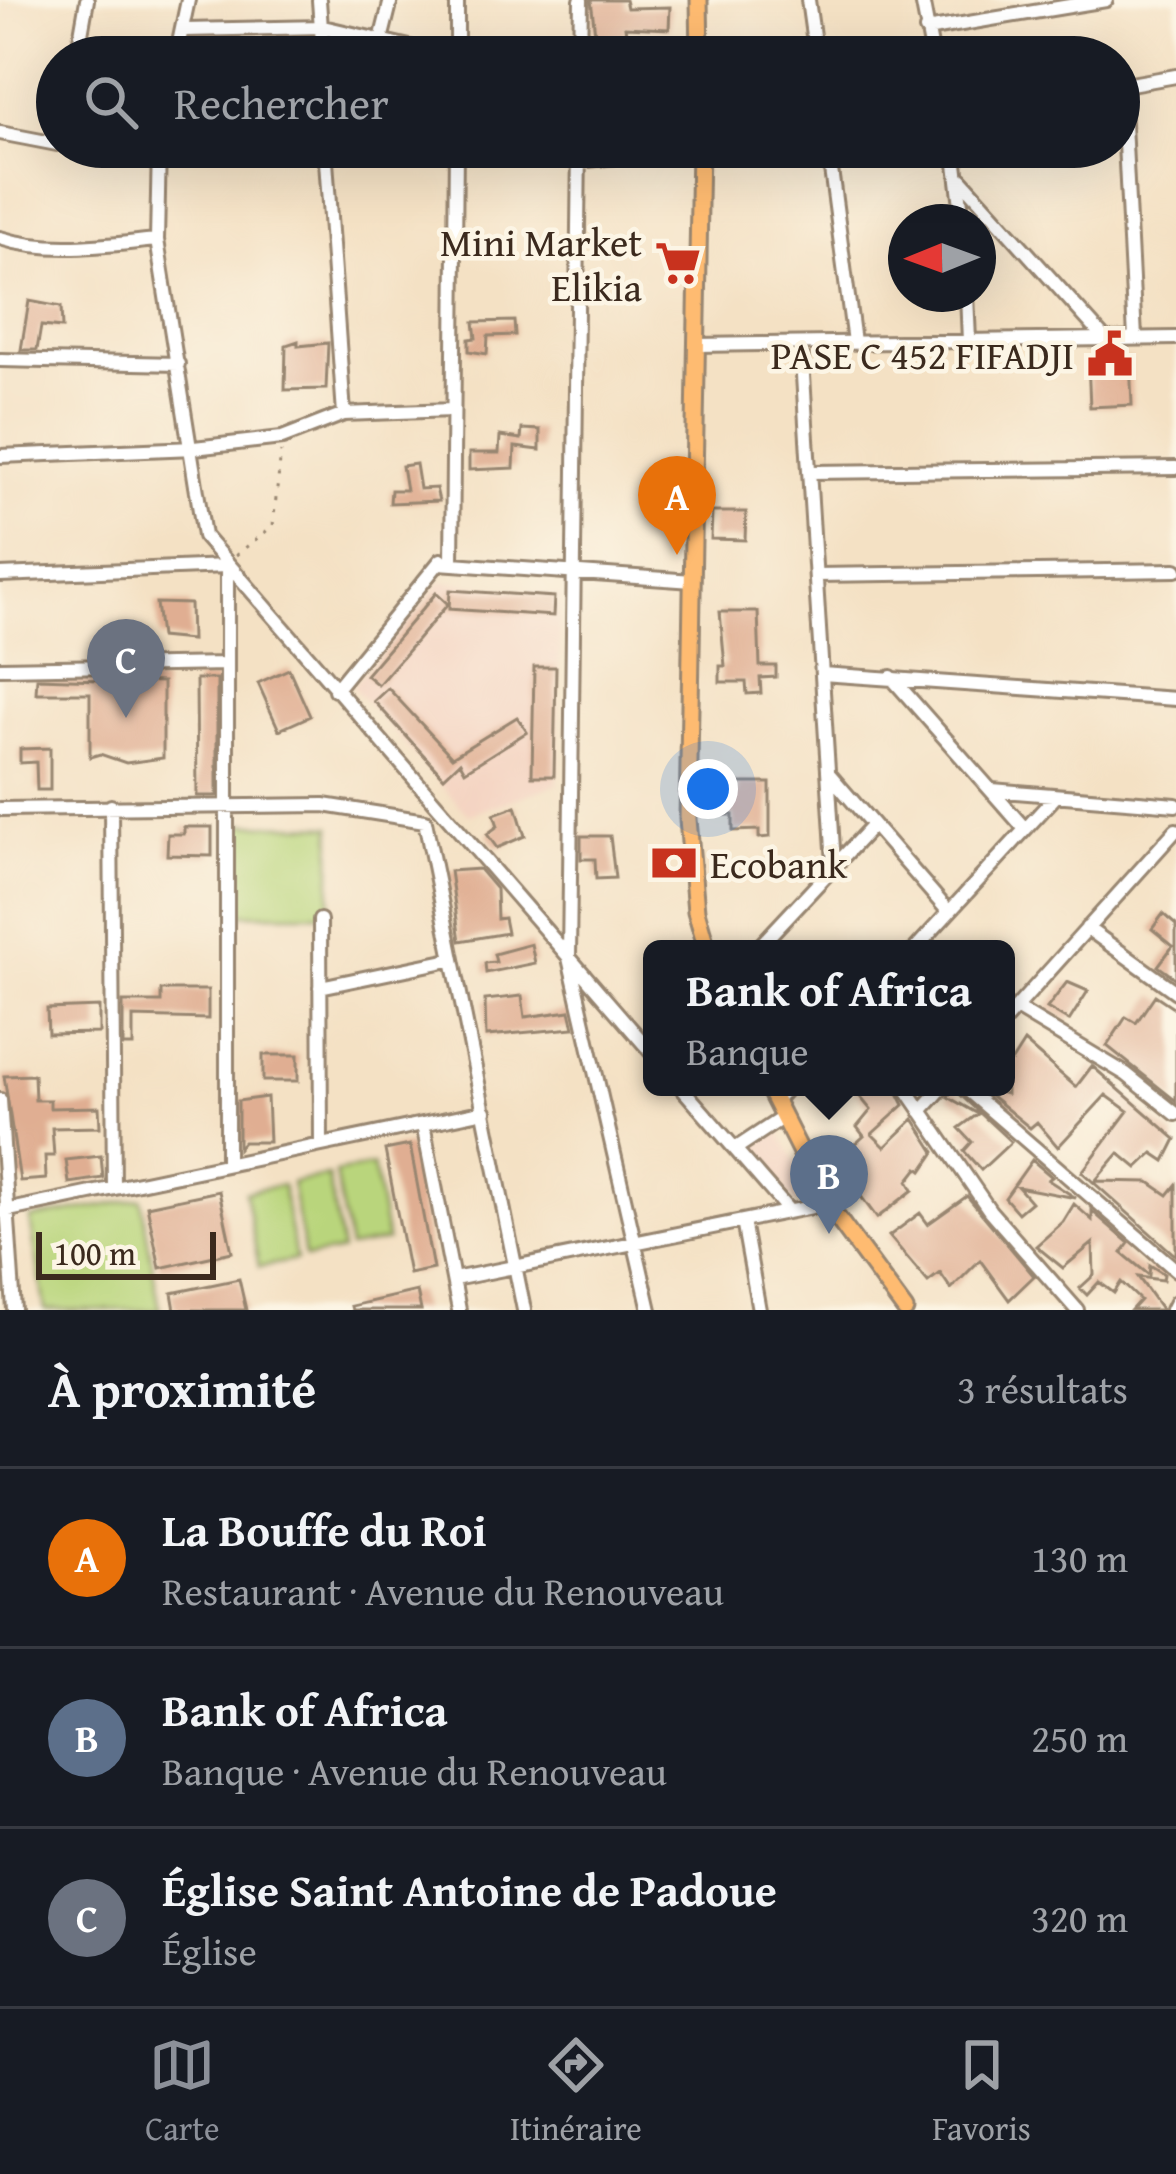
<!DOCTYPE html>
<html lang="fr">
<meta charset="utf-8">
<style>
:root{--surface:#171b24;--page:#242831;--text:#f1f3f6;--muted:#9ea1a6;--line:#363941;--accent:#8c9099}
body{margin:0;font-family:"Gentium Book Plus",serif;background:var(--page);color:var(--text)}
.compass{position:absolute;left:888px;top:204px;width:108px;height:108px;border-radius:50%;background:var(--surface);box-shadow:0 12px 48px #0002;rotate:269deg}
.scale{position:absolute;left:36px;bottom:30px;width:180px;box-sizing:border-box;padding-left:12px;border:6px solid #3b2a1e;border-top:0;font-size:33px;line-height:42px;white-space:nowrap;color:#3b2a1e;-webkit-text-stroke:9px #fcf5e5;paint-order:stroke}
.you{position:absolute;left:708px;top:789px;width:42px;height:42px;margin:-30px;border:9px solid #fff;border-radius:50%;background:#1a73e8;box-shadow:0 0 0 18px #1a73e833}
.badge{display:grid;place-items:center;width:78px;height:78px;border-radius:50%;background:var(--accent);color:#fff;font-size:39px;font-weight:700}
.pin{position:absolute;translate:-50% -99px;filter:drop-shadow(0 3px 6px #0008)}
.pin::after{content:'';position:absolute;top:63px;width:42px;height:36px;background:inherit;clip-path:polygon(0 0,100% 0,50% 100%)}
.popup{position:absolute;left:643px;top:940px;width:372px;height:156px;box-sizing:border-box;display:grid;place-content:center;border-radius:18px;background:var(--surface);filter:drop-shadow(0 3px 9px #0005);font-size:39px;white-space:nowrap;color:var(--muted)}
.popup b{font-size:45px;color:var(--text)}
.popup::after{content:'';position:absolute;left:50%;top:100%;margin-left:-24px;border:24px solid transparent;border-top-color:var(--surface)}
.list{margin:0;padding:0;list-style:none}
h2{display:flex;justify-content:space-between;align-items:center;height:156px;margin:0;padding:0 48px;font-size:51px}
h2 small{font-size:39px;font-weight:400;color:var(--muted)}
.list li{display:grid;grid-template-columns:78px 1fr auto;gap:36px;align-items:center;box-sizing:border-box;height:180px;padding:0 48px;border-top:3px solid var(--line)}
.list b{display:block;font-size:45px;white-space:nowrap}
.list p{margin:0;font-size:39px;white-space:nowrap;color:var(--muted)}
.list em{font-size:39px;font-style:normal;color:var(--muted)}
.icon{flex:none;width:66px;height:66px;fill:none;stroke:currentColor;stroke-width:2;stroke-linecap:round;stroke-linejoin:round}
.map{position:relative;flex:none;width:1176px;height:1310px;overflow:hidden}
.search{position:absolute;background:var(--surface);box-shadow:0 12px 48px #0002;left:36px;right:36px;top:36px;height:132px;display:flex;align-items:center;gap:30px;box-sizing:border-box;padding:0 42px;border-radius:66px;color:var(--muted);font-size:45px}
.sheet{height:696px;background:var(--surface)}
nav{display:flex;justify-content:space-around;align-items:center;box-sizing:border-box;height:168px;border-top:3px solid var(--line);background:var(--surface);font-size:33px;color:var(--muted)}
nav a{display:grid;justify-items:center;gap:6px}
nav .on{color:var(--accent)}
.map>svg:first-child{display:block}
.built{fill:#f4d3c1}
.green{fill:#b9d57b;stroke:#7a804c;stroke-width:3}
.building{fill:#e0ae92}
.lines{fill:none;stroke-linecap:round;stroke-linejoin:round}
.minor-casing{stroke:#988671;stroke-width:18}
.major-casing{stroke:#988671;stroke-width:21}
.path{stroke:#988671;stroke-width:3;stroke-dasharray:3 9;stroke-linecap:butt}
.minor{stroke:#fff;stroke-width:12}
.major{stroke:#febb71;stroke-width:15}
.labels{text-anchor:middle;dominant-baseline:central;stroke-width:9;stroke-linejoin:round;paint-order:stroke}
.poi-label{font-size:39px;fill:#3b2a1e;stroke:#fcf5e5;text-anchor:end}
</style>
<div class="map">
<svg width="1176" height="1310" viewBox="0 0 1176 1310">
<rect width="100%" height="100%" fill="#fcf5e5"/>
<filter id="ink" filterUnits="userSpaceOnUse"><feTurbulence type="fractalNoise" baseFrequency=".00833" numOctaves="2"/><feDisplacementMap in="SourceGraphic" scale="24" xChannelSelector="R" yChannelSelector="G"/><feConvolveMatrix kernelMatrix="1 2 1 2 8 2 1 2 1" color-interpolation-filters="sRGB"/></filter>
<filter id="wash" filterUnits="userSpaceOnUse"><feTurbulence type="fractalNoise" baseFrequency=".004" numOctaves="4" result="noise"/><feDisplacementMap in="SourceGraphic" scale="48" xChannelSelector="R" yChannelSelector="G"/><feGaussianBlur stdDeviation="2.7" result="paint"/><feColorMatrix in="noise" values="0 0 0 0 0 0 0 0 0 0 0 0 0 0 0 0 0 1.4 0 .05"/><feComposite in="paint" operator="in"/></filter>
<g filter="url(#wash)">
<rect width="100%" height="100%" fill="#f4e1c4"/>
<path class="built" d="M441,581L560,595L558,784L468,815L352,686Z
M778,1130L816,1198L795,1204L749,1149Z"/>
<path class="green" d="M237,824L332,826L330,914H238Z
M373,1166L387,1241L349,1248L335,1173Z
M328,1176L342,1251L305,1258L291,1183Z
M282,1185L296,1260L259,1267L245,1192Z
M141,1199L160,1310H45L30,1219Z"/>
<g id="blocks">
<path class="building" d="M591,0H625L627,8L670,7L669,29L625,27L626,34L596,42Z
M29,301L61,307L62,328L41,326L37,350H21Z
M514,321L515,335L488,336L487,354L469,351V339L476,338L474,322Z
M298,341V346L328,343L326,389L285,390L286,345Z
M1130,359L1132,405L1090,407L1088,361Z
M522,429L540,430V450L515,447L514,468L469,470V453H499L500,436L521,439Z
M416,464L420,489L436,488L439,501L390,503L391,490H406L402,466Z
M712,512H746L745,540L711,539Z
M450,590L554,597L553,616L449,609Z
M436,593L448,604L378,685L366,675Z
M156,603L190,604L191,640L160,637Z
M720,612H758L760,666H776V677L760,678L761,693L747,694L746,682H720V666H725Z
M534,667H556L554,776H532Z
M289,669L310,716L279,730L258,683Z
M37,678L163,682V758L126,763L100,754L90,757V693H36Z
M196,679H217V796H197Z
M388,688L452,757L517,717L527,732L465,771L460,762L444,777L374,701Z
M50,748V790H37L36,762L20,763V749Z
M738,783H770V837L759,838V830L733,831V815H719V795H738Z
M516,806L525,836L497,848L487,834L498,826L494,814Z
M184,827H212V856L167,855L168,834H184Z
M581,836H610L615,878L596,879L595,859H581Z
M479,869L496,889L497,919L504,918L507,933L460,941L450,871Z
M1163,914L1176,925V979L1158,966L1173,946L1152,929Z
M531,944L535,963L486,973L485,963L496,962L494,954Z
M1067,982L1088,991L1069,1021L1047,1008Z
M161,990H208V1019L133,1017V1046H123V1002H161Z
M1155,995L1176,1009V1101L1107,1046L1126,1017L1136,1023Z
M522,996L525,1017L570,1011L574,1028L486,1036L485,1000Z
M99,1007V1033L48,1034L47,1009Z
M1024,1042L1076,1087L1092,1066L1176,1139L1165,1161L1153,1153L1137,1168L1119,1153L1095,1181L1149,1182L1168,1195L1176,1185V1256L1082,1172L1128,1111L1106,1095L1058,1147L1037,1122L1030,1128L980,1087L1006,1094V1057L1012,1061Z
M263,1055H298V1081H263Z
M34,1075L35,1100H50V1108L99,1107L100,1127L52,1128L54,1156H45L46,1179L20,1181L4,1076Z
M852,1087H895L904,1105L872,1134L885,1147L914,1119L935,1152L922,1171L918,1168L908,1181L913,1190L877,1218L854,1187L866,1174L848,1151L864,1136L857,1127L871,1110Z
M953,1088L1011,1142L981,1170L964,1151L972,1142L959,1128L978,1114L948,1097Z
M267,1097L269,1142H243L238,1148V1101Z
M410,1145L433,1269L409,1274L385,1150Z
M101,1156L103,1178L69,1183L66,1160Z
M1032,1160L1052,1177L1048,1180L1076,1198L1018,1187L1031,1202L1018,1213L1005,1198Z
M219,1191L232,1252L160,1268L147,1206Z
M967,1196L1034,1276L1009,1300L980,1260L951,1289L940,1273L928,1282L889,1236L920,1213L928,1224Z
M1074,1204L1092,1220V1211L1129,1243L1122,1253L1149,1275L1150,1265L1164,1274L1163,1280L1138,1277L1162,1310H1131L1140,1300L1121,1282L1114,1293L1099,1282L1087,1295L1080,1288L1094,1275L1093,1243L1063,1268L1036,1246L1063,1222Z
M239,1279L246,1310H175L172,1293Z
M417,1291L421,1310H352L351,1306Z"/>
</g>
</g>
<g filter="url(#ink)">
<use href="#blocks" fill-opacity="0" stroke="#988671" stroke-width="3"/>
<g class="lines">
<g class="minor-casing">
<path id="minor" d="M319,0L323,57
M808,0L816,57
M922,0L933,57
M185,30L323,27L453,57
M926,30L1106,0
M381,40L391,0
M77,57L87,0
M176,57L188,0
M457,57V0
M580,57L581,0
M1122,85L1135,338
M1119,86L1176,76
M0,133L57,144
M72,147L159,163
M159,147L157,240L204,536L652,1053
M325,147L344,414
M579,147L569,958L650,1310
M828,147L854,342
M954,147L963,222
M456,152L579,161L700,148
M961,179L1105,339
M0,238C50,254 106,245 157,240
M967,294L969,341
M801,344L834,865
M698,345L1176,338
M0,360L178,364
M0,456L194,448L282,438L344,414L452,410
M810,472L1176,468
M439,563L693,581
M452,564L456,147
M0,575L227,566
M816,575L1176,570
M0,668L227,664
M822,674L1176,699
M891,677L1025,829
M335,690L441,560
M829,774L949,912
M992,790L1176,805
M111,806L114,1188
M0,809L324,805L425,821L524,1310
M320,920L321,1145
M1087,928L1176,992
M757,949L873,825
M915,949L1056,796
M320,987L450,960
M1016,1008L1126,1074L1176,1114
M1006,1019L1176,830
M681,1087L789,1211
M905,1087L990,1211L1077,1310
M964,1087L1176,1270
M0,1100L14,1310
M775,1101L788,1087
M921,1111L943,1087
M423,1124L459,1310
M735,1149L782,1118
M227,1164V566
M0,1212L485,1111
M743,1221L759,1310
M454,1279L827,1204
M1172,1310L1176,1302"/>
</g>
<g class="major-casing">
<path id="major" d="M699,0L700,57
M700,147L688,819L696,911L707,949
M768,1087L827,1204L905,1310"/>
</g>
<path class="path" d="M236,555L273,526L281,452"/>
<use href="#minor" class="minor"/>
<use href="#major" class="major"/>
</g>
</g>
<defs>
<g id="supermarket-bare" transform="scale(3.6)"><path d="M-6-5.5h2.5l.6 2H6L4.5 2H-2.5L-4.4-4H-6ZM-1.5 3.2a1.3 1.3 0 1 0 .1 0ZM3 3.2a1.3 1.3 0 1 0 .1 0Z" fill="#c8321e" stroke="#fcf5e5" stroke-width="2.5" paint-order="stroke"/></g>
<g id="civic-bare" transform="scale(3.6)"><path d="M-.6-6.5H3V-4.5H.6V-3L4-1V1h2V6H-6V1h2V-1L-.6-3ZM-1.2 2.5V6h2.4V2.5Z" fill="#c8321e" stroke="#fcf5e5" stroke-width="2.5" paint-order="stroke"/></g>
<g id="bank-bare" transform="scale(3.6)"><path d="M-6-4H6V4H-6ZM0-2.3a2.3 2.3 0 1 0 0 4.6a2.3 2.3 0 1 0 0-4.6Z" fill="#c8321e" stroke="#fcf5e5" stroke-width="2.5" paint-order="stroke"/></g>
</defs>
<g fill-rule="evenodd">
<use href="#supermarket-bare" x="678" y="263"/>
<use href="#civic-bare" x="1110" y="354"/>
<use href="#bank-bare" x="674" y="863"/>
</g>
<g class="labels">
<g class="poi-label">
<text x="642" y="241">Mini Market<tspan x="642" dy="45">Elikia</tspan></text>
<text x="1074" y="354">PASE C 452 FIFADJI</text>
<text x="710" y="863" text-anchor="start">Ecobank</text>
</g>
</g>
</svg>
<svg class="compass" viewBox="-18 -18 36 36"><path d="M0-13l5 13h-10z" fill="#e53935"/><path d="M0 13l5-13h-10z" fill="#9ea1a6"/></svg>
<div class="scale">100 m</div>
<div class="you"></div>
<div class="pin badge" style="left:677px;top:555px;background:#e8710a">A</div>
<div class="pin badge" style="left:829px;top:1234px;background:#5c6f8a">B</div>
<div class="popup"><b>Bank of Africa</b>Banque</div>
<div class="pin badge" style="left:126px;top:718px;background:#6b7280">C</div>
<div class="search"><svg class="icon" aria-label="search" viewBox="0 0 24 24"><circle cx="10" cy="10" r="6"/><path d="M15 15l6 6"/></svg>Rechercher</div>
</div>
<section class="sheet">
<h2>À proximité<small>3 résultats</small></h2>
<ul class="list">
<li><span class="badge" style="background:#e8710a">A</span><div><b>La Bouffe du Roi</b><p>Restaurant · Avenue du Renouveau</p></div><em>130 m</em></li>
<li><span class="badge" style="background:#5c6f8a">B</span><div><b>Bank of Africa</b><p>Banque · Avenue du Renouveau</p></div><em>250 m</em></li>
<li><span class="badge" style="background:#6b7280">C</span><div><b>Église Saint Antoine de Padoue</b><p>Église</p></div><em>320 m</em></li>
</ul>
</section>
<nav>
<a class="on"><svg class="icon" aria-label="map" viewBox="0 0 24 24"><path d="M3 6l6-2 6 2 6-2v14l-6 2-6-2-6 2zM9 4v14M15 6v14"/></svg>Carte</a>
<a><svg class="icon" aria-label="directions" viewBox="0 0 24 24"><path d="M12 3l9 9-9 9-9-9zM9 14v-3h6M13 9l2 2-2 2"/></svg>Itinéraire</a>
<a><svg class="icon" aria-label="saved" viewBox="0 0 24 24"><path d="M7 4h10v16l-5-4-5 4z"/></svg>Favoris</a>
</nav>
